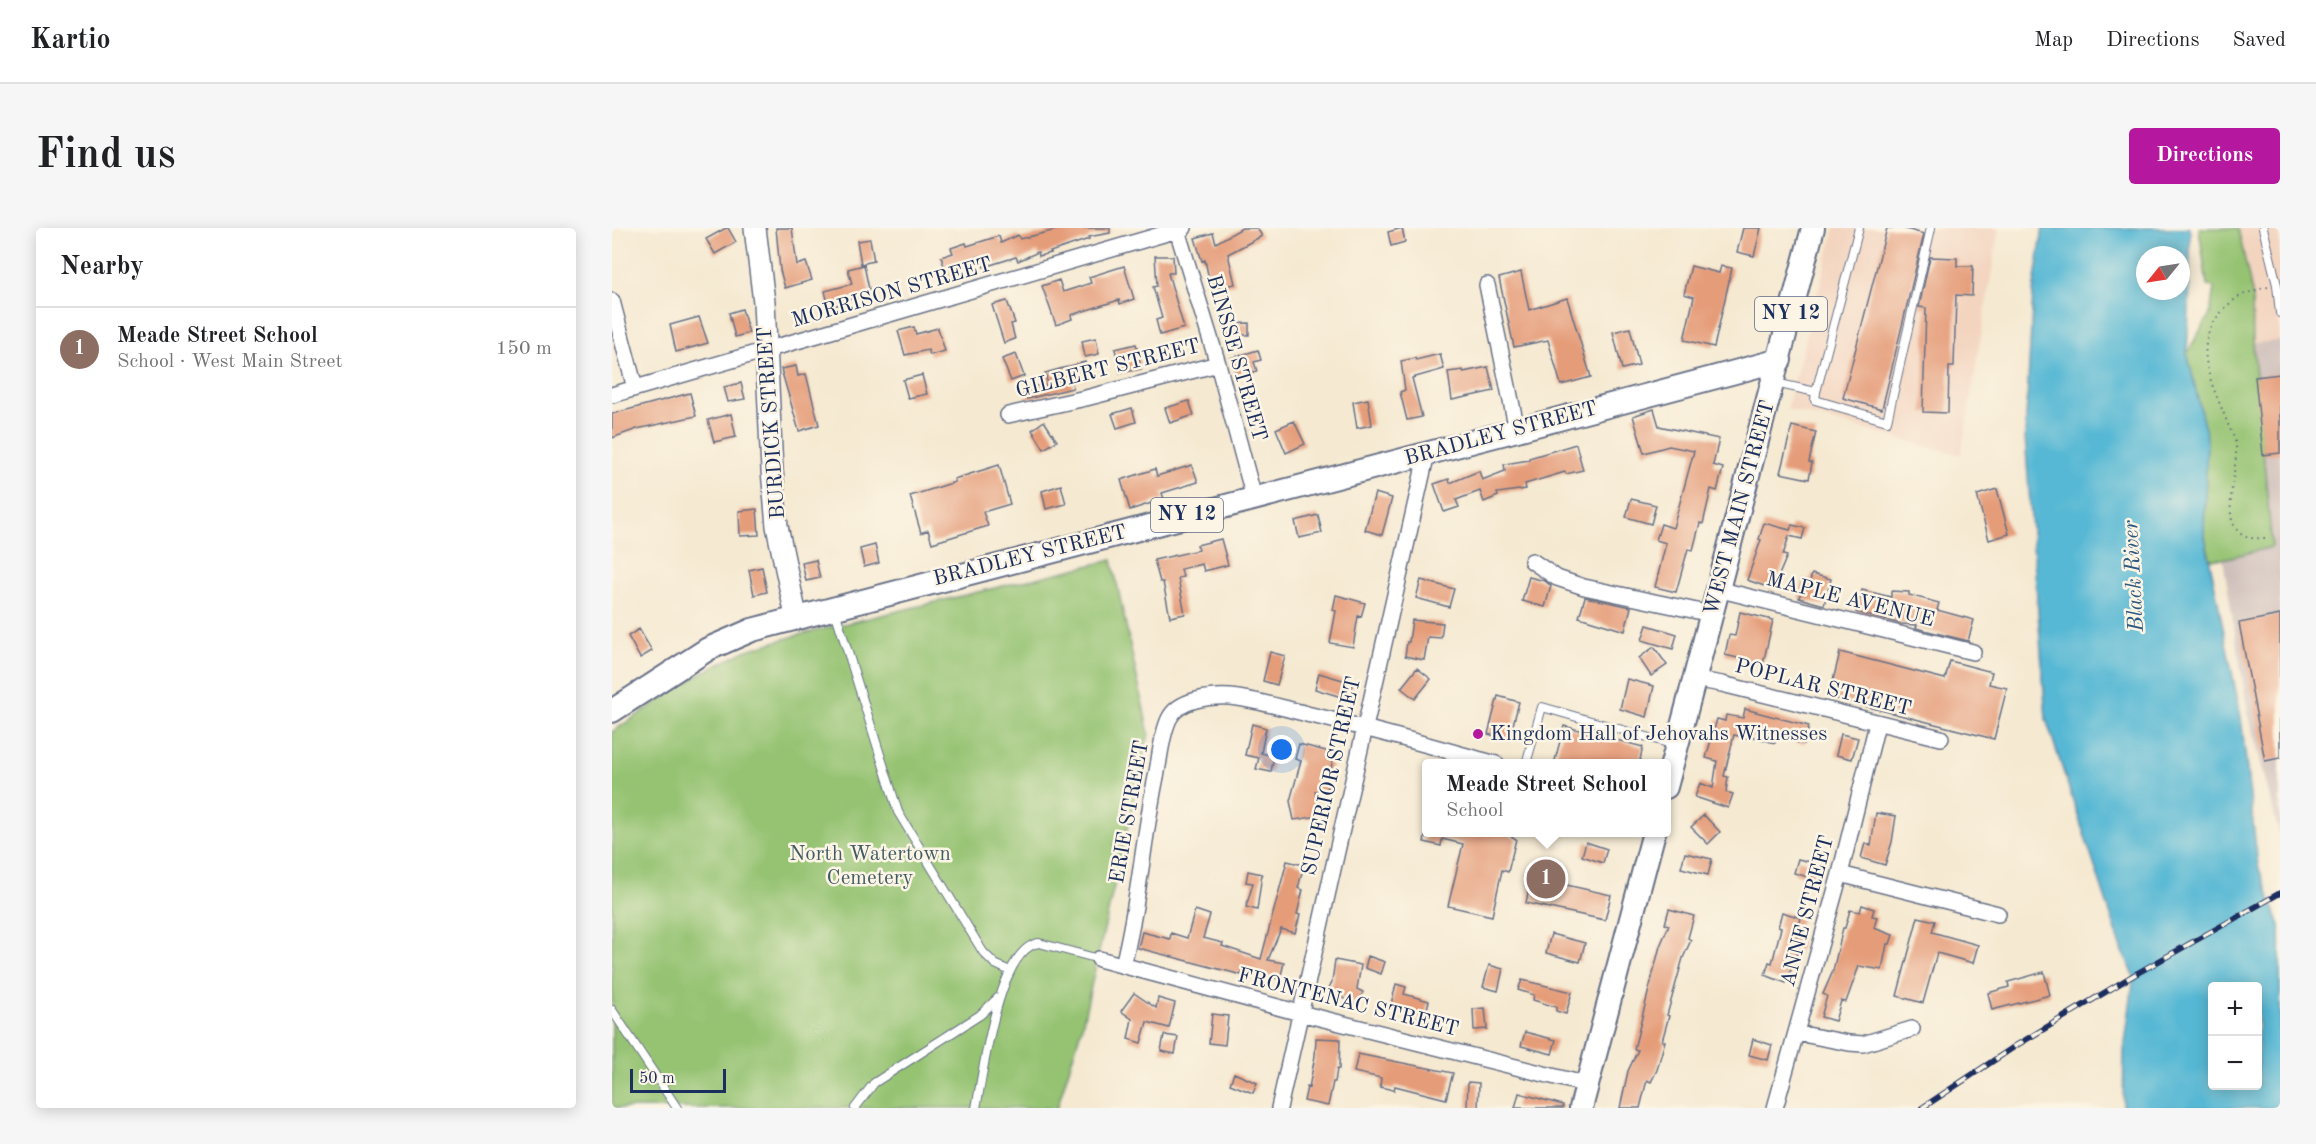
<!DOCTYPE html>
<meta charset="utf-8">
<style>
:root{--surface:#fff;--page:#f6f6f6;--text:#202124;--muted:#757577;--line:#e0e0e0;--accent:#b5179e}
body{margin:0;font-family:"Old Standard TT",serif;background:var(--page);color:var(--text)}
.controls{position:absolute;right:18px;bottom:18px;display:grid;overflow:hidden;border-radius:6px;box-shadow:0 3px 15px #0003}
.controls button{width:54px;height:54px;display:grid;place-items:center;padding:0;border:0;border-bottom:2px solid var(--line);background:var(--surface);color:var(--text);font:30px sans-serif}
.compass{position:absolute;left:1524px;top:18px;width:54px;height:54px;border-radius:50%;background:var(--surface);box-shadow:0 3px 15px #0003;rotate:240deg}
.scale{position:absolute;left:18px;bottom:15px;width:96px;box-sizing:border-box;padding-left:6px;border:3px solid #1b2f5e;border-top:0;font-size:16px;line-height:21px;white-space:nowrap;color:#1b2f5e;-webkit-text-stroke:4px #fcf5e5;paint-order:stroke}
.you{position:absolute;left:670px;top:522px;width:21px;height:21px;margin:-15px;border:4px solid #fff;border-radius:50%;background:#1a73e8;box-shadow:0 0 0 9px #1a73e833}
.badge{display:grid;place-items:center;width:39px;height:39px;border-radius:50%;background:var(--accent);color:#fff;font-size:20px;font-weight:700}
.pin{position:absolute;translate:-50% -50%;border:3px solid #fff;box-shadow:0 2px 6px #0006}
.popup{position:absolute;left:810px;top:531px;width:249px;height:78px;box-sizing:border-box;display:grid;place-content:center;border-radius:6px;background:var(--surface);filter:drop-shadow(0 2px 4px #0005);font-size:20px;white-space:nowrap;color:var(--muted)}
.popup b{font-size:22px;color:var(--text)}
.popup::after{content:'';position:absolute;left:50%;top:100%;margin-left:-12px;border:12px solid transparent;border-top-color:var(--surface)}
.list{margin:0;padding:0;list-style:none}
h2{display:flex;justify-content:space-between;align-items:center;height:78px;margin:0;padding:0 24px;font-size:26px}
h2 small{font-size:20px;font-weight:400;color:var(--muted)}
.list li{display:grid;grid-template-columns:39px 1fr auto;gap:18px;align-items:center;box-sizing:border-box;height:84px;padding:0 24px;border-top:2px solid var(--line)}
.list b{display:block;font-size:22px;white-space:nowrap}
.list p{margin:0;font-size:20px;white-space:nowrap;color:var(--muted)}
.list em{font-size:20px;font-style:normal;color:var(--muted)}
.map{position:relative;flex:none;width:1668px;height:880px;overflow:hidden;border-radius:6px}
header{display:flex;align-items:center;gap:36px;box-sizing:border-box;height:84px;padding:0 30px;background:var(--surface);border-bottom:2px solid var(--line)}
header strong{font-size:28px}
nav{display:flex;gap:33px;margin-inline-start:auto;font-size:21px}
.intro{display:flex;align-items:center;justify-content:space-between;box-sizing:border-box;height:144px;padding:0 36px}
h1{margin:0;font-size:42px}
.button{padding:15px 27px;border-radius:6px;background:var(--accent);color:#fff;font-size:21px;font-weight:700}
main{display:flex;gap:36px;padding:0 36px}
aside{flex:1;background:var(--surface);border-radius:6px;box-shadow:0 3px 15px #0003}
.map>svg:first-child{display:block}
.built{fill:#f3d4bf}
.industrial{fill:#cfc0bb}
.green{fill:#95c372;stroke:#587968;stroke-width:1.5}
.water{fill:#56b8d4;stroke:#387499;stroke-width:1.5;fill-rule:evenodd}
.building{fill:#e59c79}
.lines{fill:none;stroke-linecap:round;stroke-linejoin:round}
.lane-casing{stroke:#677086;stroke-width:10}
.street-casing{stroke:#677086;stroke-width:18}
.secondary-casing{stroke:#677086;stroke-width:24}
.primary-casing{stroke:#677086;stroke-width:26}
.path{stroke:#677086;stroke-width:2;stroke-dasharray:1.5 4.5;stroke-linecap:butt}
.lane{stroke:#fff;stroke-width:8}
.street{stroke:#fff;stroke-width:15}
.secondary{stroke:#fff;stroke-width:21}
.primary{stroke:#fff;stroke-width:22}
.rail-casing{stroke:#1b2f5e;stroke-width:6}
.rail{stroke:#fcf5e5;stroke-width:4;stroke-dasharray:11;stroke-linecap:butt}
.poi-dot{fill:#b5179e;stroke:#fcf5e5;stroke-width:2}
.labels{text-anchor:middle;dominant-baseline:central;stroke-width:5;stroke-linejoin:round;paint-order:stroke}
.shield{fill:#fcf5e5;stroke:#5e6a86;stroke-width:1.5}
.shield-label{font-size:20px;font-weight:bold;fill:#1b2f5e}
.street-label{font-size:21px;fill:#1b2f5e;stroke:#fcf5e5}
.poi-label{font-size:21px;fill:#1b2f5e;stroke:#fcf5e5;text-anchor:start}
.park-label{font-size:21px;fill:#405b64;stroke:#fcf5e5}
.water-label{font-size:22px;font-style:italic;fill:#2d5881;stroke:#fcf5e5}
</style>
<header>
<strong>Kartio</strong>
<nav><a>Map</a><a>Directions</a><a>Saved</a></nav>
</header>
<div class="intro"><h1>Find us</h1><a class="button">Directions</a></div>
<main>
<aside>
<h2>Nearby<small></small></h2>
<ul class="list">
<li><span class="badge" style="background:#8d6e63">1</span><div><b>Meade Street School</b><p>School · West Main Street</p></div><em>150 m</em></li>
</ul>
</aside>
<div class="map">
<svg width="1668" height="880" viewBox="0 0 1668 880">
<rect width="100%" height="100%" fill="#fcf5e5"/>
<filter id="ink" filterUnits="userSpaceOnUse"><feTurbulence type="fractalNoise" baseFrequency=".0167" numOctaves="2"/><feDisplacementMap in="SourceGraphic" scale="12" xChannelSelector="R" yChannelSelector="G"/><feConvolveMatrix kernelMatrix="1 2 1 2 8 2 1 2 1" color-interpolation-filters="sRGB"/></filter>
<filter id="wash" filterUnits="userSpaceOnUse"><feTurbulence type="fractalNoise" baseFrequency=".008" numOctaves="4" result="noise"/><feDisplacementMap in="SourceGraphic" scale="24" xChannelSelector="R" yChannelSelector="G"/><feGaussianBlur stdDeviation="1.35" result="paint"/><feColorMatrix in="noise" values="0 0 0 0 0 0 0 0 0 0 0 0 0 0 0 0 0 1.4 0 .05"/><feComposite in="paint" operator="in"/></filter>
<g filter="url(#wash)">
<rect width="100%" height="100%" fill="#f5e9d1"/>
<path class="built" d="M1223,0H1387L1349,227L1175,181Z
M1626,0H1668V113L1641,115L1640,64Z"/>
<path class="industrial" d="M1668,113V609L1636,484L1611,331L1660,319L1641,115Z"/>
<path class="green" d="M1587,0H1626L1640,64L1641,115L1660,319L1611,331H1598L1592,304L1595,210L1575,125L1598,86L1602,59L1595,58Z
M500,332L537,506L469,802L445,880H0V504L88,446L135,422L186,407Z"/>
<path class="water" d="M1431,0H1578V58L1575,125L1595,210L1592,304L1629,489L1646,638L1668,698V880H1511L1512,823L1522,747L1511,724L1434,491L1413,208L1421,64ZM1533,27H1569V63H1533ZM1600,758H1646V858H1600Z"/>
<g id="blocks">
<path class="building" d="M114,0H116L124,14L103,26L94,11Z
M164,0H180L185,37L194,34L200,52L173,60L168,42Z
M452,0H498V5L476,9L477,11L438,24L439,25L427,28L426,24L406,33L404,29L372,39L368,28L345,36L348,46L336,50L329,29L341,25L339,20L354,15L355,18L387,8L389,15L406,7L408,11Z
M630,0H645L650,8L616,26L623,56L599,61L593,32L590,33L583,10L601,5L604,15Z
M790,0L793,14L779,18L776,4Z
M1131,0H1149L1142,28L1125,24Z
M1275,0H1290L1312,6L1270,181L1231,170Z
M258,11L262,33L249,36L245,13Z
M543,28H561L562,45H556L572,100L548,107L544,92L550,90L541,59L545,58Z
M1318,29L1345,30V38H1361L1360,68L1344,67L1342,139H1337L1336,185L1311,184L1314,80L1307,79Z
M252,37L258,66L231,73V75L217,80L213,63L240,56L236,41Z
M512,38L522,71L508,76L507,72L459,87L460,91L444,97L430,58L447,52L451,64L479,55L477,49Z
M1079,38L1107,45L1109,38L1120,40L1102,119L1072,112L1082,69L1072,66Z
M909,44L917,82L955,70L979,149L949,157L936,112L902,119L887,50Z
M395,73L403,95L399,96L403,111L392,115L380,77Z
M130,81L137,105L123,109L117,85Z
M87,89L96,115L64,124L58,97Z
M637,95V107H612V96Z
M302,99L304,106L326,100L333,123L318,127L316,122L293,127L286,103Z
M1018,100L1027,137L1010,141L1001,104Z
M484,110L487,126L473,129L470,113Z
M524,116L529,141L508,145L503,121Z
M646,122L649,132L642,134L645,143L625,149L619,130Z
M404,126L412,148L399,153L390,131Z
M828,126L832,141L800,150L810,189L795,192L788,164L793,162L789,133L803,130L804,132Z
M473,134L477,150L460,154L461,160L415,171L413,159L436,157L433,145Z
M184,138L186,148L194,146L207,197L187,203L169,141Z
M876,139L882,163L840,172L836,144L851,142V144Z
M1668,146V225L1651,227L1643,149Z
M310,147L315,166L296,170L291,152Z
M129,155L133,171L116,174L112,159Z
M78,165L84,188L25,201L0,210V186Z
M756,171L760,197L745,200L741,174Z
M577,173L582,187L558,195L553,180Z
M520,180L524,194L505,200L500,186Z
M1042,181L1047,198L1107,211L1101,237L1111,240L1105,263L1099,261L1091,296L1088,295L1081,322L1076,321L1064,364L1043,359L1054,315L1044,312L1049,296L1061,300L1082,223L1057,218L1032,225L1021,188Z
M119,186L124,209L102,214L96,192Z
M432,193L445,213L432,221L420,202Z
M682,193L693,216L674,225L664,201Z
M1180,198L1204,204L1197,234L1200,235L1197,251L1168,245Z
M964,216L971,242L954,246L953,244L913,256L914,261L885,265L886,268L872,274L868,263L844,272L847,279L832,284L822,256L837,251L838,255L867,243L870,252L893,243L892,236L917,232V230Z
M387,237L398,276L371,284L376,298L320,315L316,302L309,305L298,268L343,254L342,251Z
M580,237L586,254L550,265L552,271L518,282L509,252L543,241L545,248Z
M449,257L454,276L434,281L430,263Z
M1385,261L1397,306L1377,312L1365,267Z
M763,265L780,270L770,307L753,302Z
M1019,271L1044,277L1039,296L1014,289Z
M145,281L147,307L128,308L127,283Z
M706,287L710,305L687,310L683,293Z
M1152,295L1178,302L1180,297L1193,300L1190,311L1177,308L1171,327L1175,328L1161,361L1135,352L1149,312L1147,311Z
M609,311L616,337L592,343L590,336L569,341L571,349L566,350L573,386L558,389L551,354H548L542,332L587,322L585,317Z
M263,317L267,335L252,339L248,321Z
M204,332L208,350L194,353L190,335Z
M150,339L155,364L142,367L137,342Z
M1200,346L1219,351L1212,377L1187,370L1192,352L1198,353Z
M917,349L933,353L939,358L933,379L910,373Z
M809,352L842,361L837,379L804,370Z
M1250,362L1279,369V363L1297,364V367L1327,375L1325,382L1362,392L1356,413L1304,400L1305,397L1289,396L1244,384Z
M724,367L753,375L749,389L746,388L741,419L718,415L724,383L721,382Z
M973,369L1019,379L1013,403L967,389Z
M1128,384L1161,392L1151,436L1113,427L1117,407L1123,408Z
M1668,387V530L1653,533L1627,395Z
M800,392L831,395L829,410L816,409L812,432L793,428L795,414H797Z
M1035,397L1065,406L1061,421L1030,412Z
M27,401L40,423L28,430L16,408Z
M1042,419L1055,437L1039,448L1027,430Z
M658,424L673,428L665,457L651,453Z
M1228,424L1333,451L1338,433L1380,444L1377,456L1395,460L1382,511L1217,469Z
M805,440L819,451L803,471L789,460Z
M707,445L741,455L736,471L703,461Z
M1015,451L1042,458L1035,489L1008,481Z
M886,468L907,474L897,512L876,506Z
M1133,481L1197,498L1192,516L1164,509L1163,515L1135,507V510L1122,507L1112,548L1116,549L1114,564L1121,566L1116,580L1083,569L1088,555L1101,560L1105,533L1094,530L1105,491L1113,493L1114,487L1131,490Z
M640,496L654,500L649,525L662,528L659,544L644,541L647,530L633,527Z
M952,498L1031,519L1027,536H942Z
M1229,506L1246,510L1240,531L1224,527Z
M687,516L722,525L714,565L703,563L708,588L682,592L678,573L689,533L683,531Z
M1264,585L1284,588L1280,614L1273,637L1249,630L1253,615L1259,617Z
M1092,587L1108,604L1096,616L1079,599Z
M814,604H893L904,611L896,644L890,642L880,688L836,678L851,616L830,611L829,618L812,614Z
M974,614L995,621L991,635L970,628Z
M1073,625L1100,631L1096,647L1069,640Z
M1186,631L1203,635L1200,650L1182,645Z
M675,633L692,637L686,660L691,662L685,686L688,687L683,705L669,701L656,732L672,735L668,751L631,743L630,747L526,720L530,704L558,711L559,705L575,710L583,682L598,687L591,710L611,715L610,718L649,731Z
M636,643L650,646L645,682L634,679L641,655L634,654Z
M919,649L999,667L993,692L914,675Z
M1250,677L1262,681L1260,688L1265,689L1262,700L1281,707L1278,716H1275L1270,742L1247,738L1234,774L1229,773L1223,793L1209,789L1215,768L1211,766L1221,743L1231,700H1233L1238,682L1248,684Z
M1057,681L1082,688L1076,710L1079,712L1071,730L1055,787L1057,788L1050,813H1053L1045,842L1039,854L1035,852L1028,880H1008L1016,843L1026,822L1022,821L1048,718L1057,697L1053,696Z
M1170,684L1189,690L1183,714L1189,715L1174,755L1153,747L1157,734L1160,735L1169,700L1166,699Z
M1306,689L1323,693L1320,704L1366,717L1361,735L1325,725L1311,775L1285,768Z
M939,706L973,715L968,734L934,725Z
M756,728L773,734L769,746L753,740Z
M723,732L749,737L745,761L751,764L746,777L715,763L720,754Z
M877,737L891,741L886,763L871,759Z
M1432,744L1438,767L1380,782L1376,765L1397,759L1396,754Z
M910,752L960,764L954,786L944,783V779L921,772L922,767L906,762Z
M784,756L794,759L792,766L817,773L812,792L778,780Z
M522,765L544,780L546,770L563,775L557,800L535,794L529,815L516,811L520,791L509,783Z
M873,780L875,801L862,802L861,781Z
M600,786L616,788L613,817L597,815Z
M913,804L944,812L940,826L909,818Z
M552,807L566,809L563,826L549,823Z
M704,810L728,811L727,841H725L723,854H721L716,878L692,873L695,859L697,860L703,828Z
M1141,811L1160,817L1156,832L1137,827Z
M746,826L841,845L834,871L783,858L782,862L768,859L769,850L742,844Z
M622,845L645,855L641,865L618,856Z
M856,854L867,855L866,880L855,879Z
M907,865L951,877V880H903Z"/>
</g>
</g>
<g filter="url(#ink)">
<use href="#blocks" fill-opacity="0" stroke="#677086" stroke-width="1.5"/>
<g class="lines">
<g class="lane-casing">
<path id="lane" d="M1651,0L1665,57L1668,85
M1163,155L1204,164L1247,0
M1204,164L1203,172L1275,193L1319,0
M223,383L286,584L371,724L383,736L398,743
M914,536L930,479L1063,517
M0,782L65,880
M243,880L262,855L368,787L387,769
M364,880C371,847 386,720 427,715L487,731"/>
</g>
<g class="street-casing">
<path id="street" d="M565,2L606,136L642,270
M875,57L905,202
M0,73L23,160
M0,167L572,0
M396,187L474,170L606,136
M920,333L945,350L972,359L1099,386
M1105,361L1361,424
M1082,451L1110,456L1329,510
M1228,646L1386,686
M487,731L688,785L976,857
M511,737C527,675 531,611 544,549C548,530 549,508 557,491C566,471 599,468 618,469C645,472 672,480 699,487C761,501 822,519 884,536
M1185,805L1237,815L1251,816L1300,801
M667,880L815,225
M1163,880L1228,646L1265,496"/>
</g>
<g class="secondary-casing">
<path id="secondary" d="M143,0L152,74L160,242L165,298L184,388"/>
</g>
<g class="primary-casing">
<path id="primary" d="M0,483L96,421L140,402L905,202L1168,132
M1054,559L1201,0
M969,880L1042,604"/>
</g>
<path class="path" d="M1653,310C1639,311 1629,311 1622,297C1613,281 1625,240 1624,220C1624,213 1620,205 1617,199C1605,165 1579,125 1604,91C1619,70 1631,65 1656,59"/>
<use href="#lane" class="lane"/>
<use href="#street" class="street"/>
<use href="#secondary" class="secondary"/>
<use href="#primary" class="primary"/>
<g class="rail-casing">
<path id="rail" d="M1310,880L1405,817L1522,747L1668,665"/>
</g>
<use href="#rail" class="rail"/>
</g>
</g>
<circle class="poi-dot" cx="866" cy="506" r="6"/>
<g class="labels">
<g class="shield">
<rect x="1143" y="69" width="72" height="34" rx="4.5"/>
<rect x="539" y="270" width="72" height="34" rx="4.5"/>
</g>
<g class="shield-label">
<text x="1179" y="86">NY 12</text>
<text x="575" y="287">NY 12</text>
</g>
<g class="street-label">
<text transform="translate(280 65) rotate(-16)">MORRISON STREET</text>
<text transform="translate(624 130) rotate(74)">BINSSE STREET</text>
<text transform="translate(496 141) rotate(-14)">GILBERT STREET</text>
<text transform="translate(160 195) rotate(-94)">BURDICK STREET</text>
<text transform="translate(889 206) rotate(-15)">BRADLEY STREET</text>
<text transform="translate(1128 280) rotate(-75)">WEST MAIN STREET</text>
<text transform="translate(418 328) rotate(-14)">BRADLEY STREET</text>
<text transform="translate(1238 372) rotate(14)">MAPLE AVENUE</text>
<text transform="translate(1211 460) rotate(14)">POPLAR STREET</text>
<text transform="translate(720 548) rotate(-77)">SUPERIOR STREET</text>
<text transform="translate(518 584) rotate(-80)">ERIE STREET</text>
<text transform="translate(1196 683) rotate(-75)">ANNE STREET</text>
<text transform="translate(736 775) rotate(14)">FRONTENAC STREET</text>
</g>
<g class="poi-label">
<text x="878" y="506">Kingdom Hall of Jehovahs Witnesses</text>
</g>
<g class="park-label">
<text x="258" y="626">North Watertown<tspan x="258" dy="24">Cemetery</tspan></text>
</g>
<g class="water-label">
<text transform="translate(1522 348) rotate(-93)">Black River</text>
</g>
</g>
</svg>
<div class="controls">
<button>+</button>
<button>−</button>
</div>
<svg class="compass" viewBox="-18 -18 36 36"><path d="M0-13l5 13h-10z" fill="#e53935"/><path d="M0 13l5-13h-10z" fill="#757577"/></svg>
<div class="scale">50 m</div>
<div class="you"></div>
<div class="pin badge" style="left:934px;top:651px;background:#8d6e63">1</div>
<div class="popup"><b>Meade Street School</b>School</div>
</div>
</main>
